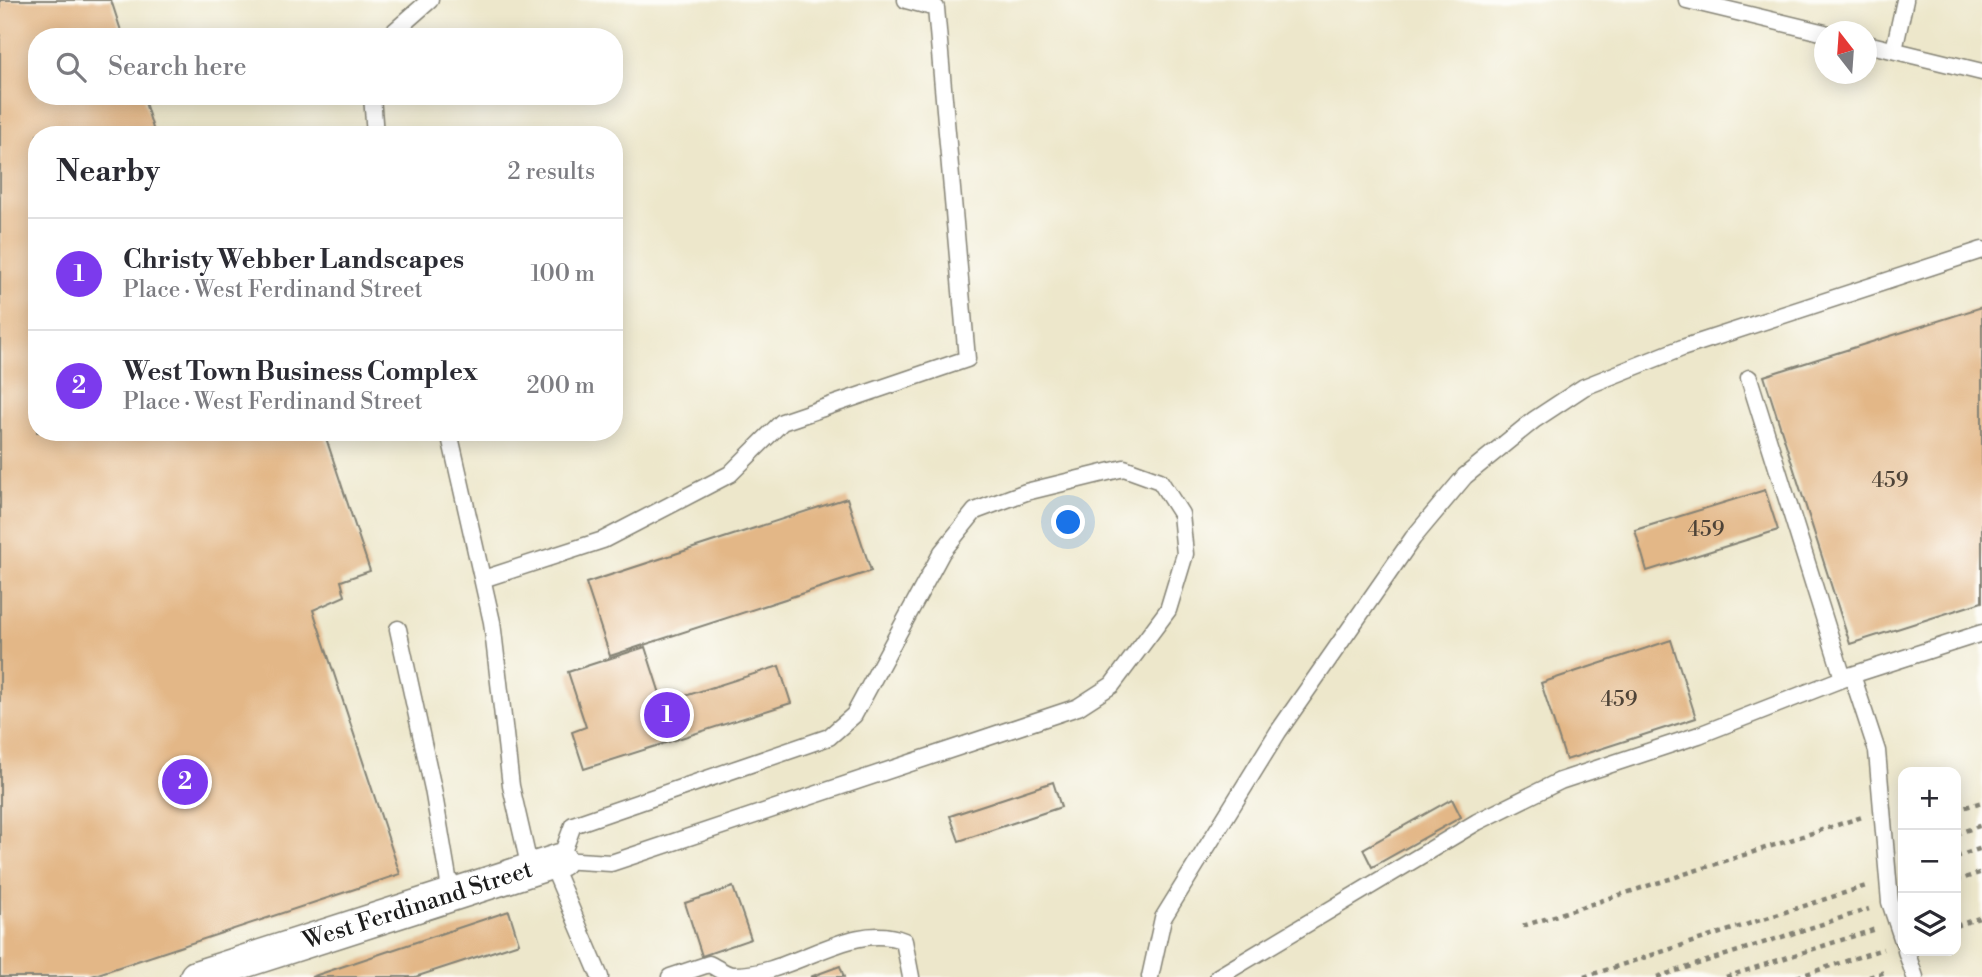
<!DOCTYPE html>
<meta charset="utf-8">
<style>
:root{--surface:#fff;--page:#f2f2f3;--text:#2b2b33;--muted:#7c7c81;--line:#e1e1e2;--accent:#7c3aed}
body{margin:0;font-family:"Libre Bodoni",serif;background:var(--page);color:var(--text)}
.controls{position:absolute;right:21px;bottom:21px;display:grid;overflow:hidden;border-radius:14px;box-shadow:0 4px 18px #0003}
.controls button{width:63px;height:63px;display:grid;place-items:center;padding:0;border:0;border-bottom:2px solid var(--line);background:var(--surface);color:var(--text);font:35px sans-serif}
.compass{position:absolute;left:1814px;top:21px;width:63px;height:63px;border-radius:50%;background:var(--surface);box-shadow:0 4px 18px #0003;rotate:343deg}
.you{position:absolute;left:1069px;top:523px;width:24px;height:24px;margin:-18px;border:5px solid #fff;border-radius:50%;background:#1a73e8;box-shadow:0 0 0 10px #1a73e833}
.badge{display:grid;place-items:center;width:46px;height:46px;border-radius:50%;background:var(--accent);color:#fff;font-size:23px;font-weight:700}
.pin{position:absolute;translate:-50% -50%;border:4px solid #fff;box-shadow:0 2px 7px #0006}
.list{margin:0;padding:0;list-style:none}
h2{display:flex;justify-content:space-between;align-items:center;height:91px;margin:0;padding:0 28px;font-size:30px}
h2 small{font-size:23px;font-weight:400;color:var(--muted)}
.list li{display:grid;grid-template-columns:46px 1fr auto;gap:21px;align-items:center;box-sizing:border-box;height:112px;padding:0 28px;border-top:2px solid var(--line)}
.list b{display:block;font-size:26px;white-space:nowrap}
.list p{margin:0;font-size:23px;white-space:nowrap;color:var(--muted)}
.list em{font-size:23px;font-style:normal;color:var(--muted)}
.icon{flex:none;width:38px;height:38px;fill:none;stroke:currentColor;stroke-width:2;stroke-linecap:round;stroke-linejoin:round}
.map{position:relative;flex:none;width:1982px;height:977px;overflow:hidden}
.search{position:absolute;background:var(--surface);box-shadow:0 4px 18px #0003;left:28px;top:28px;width:595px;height:77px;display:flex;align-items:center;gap:18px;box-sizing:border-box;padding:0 24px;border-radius:28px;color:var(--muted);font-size:26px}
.panel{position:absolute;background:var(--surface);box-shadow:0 4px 18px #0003;left:28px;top:126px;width:595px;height:315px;border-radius:28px}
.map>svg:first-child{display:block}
.building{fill:#e3b787}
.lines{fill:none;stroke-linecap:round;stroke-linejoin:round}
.service-casing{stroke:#848274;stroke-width:19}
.minor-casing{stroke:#848274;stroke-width:35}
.path{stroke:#848274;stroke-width:4.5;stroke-dasharray:5 5;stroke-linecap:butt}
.service{stroke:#fff;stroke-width:16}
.minor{stroke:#fff;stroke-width:32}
.labels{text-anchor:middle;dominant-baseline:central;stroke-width:6;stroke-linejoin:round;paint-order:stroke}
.number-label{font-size:21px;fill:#4e4337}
.street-label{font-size:24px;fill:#1c1c1c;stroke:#fdfcf7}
</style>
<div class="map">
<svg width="1982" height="977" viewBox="0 0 1982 977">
<rect width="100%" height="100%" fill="#fdfcf7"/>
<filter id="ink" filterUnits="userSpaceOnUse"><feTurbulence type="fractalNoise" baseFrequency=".0143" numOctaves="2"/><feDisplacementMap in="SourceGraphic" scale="14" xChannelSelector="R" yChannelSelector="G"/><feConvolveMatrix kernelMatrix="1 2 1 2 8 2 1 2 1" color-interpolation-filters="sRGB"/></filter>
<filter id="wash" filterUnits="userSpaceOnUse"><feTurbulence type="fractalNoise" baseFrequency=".00686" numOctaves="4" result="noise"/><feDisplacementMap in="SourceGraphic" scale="28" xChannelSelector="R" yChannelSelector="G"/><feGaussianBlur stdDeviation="1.57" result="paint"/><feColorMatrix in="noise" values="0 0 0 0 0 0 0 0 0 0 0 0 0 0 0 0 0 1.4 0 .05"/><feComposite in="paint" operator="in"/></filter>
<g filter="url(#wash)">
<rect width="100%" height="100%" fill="#ede7cb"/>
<g id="blocks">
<path class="building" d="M0,0H111L123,37H37V96H143L155,135H37V432H324L370,571L341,581L345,596L313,610L400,874L89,977H0Z
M1982,307V602L1850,644L1764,376Z
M1765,490L1778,530L1647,571L1635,530Z
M847,498L871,571L610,656L586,583Z
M1671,640L1696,718L1566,760L1541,683Z
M645,647L663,703L779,666L791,703L584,769L572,732L586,727L568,672Z
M1053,782L1061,807L959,841L950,816Z
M1452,799L1461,817L1372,867L1363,849Z
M733,887L751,939L702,956L685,903Z
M509,911L519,943L415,977H311Z
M840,966L844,977H810Z"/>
</g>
</g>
<g filter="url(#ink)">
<use href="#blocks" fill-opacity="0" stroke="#848274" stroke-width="2"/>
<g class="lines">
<g class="service-casing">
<path id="service" d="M1687,0L1825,33
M388,37L430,0
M1867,44L1982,72
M1894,50L1905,0
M372,96L375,135
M1749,378L1843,678
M449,432L492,622L511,786L530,869
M1124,468L1160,481L1181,514L1185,554L1168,610L1112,685L1078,707L611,863L560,860L573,825L829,737L854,715L942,552L975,511L1026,492Z
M483,579L603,540L730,474L782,422L967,359L936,8L906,0
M398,629L433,789L451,895
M1852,675L1877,751L1890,902L1903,941
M551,862L600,977
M1906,951L1915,977
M670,977L709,964C716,967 726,975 733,975C791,977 851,919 904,941L911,977
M1150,977L1163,918L1278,732L1413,538L1465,476L1534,420L1584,387L1682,348L1982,250
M1218,977L1477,822L1560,781L1699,735L1852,675L1982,633"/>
</g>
<g class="minor-casing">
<g id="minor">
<path id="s1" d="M196,977L560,860"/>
</g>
</g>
<path class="path" d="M1956,810L1982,802
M1956,834L1982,825
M1956,857L1982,848
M1956,881L1982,872
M1523,926L1862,817
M1956,926L1982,917
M1584,977L1866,886
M1657,977L1869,909
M1726,977L1876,929
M1797,977L1883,949
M1869,977L1888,971"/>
<use href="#service" class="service"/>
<use href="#minor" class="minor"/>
</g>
</g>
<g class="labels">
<g class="number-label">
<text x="1890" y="481">459</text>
<text x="1706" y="530">459</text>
<text x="1619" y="700">459</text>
</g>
<g class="street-label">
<text stroke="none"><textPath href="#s1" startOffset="233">West Ferdinand Street</textPath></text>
</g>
</g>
</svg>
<div class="controls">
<button>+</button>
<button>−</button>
<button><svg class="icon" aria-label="layers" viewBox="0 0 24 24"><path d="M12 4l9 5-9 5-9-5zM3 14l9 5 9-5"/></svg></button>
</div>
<svg class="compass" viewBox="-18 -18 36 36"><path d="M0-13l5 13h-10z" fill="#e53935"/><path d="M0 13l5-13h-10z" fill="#7c7c81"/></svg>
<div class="you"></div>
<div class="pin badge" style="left:667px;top:715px">1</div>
<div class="pin badge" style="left:185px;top:782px">2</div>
<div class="search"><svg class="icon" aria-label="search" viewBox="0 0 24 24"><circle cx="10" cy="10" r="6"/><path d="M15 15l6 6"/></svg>Search here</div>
<section class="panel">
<h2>Nearby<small>2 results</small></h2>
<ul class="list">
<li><span class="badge">1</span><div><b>Christy Webber Landscapes</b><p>Place · West Ferdinand Street</p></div><em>100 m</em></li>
<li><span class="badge">2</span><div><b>West Town Business Complex</b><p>Place · West Ferdinand Street</p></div><em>200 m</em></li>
</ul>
</section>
</div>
